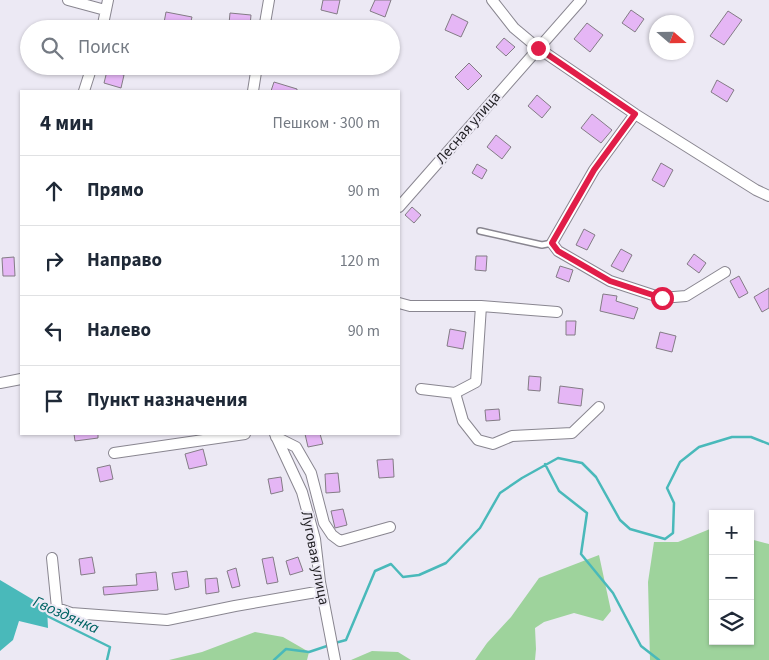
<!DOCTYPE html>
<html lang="ru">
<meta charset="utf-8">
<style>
:root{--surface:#fff;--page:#f6f6f7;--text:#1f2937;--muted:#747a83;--line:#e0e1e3}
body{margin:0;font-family:"Source Sans 3",sans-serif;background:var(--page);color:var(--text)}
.controls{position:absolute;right:15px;bottom:15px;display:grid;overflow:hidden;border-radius:0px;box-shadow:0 1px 4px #0004}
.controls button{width:45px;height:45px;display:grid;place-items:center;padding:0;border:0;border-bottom:1px solid var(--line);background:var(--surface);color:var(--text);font:25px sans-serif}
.compass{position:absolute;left:649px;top:15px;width:45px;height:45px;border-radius:50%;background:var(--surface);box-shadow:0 1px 4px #0004;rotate:110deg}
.stop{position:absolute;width:15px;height:15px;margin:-11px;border:4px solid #e11d48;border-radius:50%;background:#fff}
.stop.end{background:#e11d48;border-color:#fff;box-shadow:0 1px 5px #0008}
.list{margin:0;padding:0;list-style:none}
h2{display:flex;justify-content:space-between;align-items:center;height:65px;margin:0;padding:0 20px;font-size:21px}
h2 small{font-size:16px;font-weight:400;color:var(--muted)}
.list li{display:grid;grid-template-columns:32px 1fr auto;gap:15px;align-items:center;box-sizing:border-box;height:70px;padding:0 20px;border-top:1px solid var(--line)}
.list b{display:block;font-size:19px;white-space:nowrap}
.list em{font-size:16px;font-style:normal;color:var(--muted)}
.icon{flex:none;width:28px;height:28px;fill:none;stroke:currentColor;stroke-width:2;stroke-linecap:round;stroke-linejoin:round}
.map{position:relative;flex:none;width:769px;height:660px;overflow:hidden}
.search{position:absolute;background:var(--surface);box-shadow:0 1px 4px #0004;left:20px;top:20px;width:380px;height:55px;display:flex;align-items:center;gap:12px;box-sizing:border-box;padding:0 18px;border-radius:28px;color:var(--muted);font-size:19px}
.panel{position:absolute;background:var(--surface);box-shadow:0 1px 4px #0004;left:20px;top:90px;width:380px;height:345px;border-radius:0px}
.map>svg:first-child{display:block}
.green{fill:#9ed39c}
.water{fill:#49b9ba}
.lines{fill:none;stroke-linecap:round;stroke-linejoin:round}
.stream{stroke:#49b9ba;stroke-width:2.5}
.building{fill:#e5b6f5;stroke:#837c85}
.lane-casing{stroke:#898690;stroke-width:8}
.street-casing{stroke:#898690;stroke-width:12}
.lane{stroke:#fff;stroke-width:5}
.street{stroke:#fff;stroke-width:10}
.route{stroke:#e11d48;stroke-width:6}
.labels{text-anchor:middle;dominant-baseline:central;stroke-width:4;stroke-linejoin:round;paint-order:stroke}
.street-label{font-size:15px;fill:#201f23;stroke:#ece9f4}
.water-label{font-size:16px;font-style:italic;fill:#006364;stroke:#ece9f4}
</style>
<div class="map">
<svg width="769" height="660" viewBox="0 0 769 660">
<rect width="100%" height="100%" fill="#ece9f4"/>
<path class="green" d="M710,529L713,530V641H750V539L769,544V660H650L648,582L654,542H678Z
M599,555L611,611L603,621L574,613L544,622L535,628L536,649L535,660H475L487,643L511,617L539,578Z
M255,632L283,637L309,652L307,660H169L202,652Z
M372,651L398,652L411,660H351Z"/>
<path class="water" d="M0,580L47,608L48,628L19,621L13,640L0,651Z"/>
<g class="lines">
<path class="stream" d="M545,464L559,491L587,513L581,554L613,593L641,646L659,660
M45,615L110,647L107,660
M335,643L346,640L375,571L391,564L403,577L419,575L446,563L480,528L500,493L522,478L558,458L582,463L596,477L620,520L630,529L665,539L673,533L674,503L667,488L680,462L699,447L732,437H751L769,444
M274,660L286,649L309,652L330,645"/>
</g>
<path class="building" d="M323,0H340L337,14L321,10Z
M375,0H391L385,17L370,11Z
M631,10L644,19L635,32L622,23Z
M728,11L742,20L724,45L710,36Z
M166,12L192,17L189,29L163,28Z
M230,13L251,15L250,26L229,24Z
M452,14L468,22L461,37L445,30Z
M587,23L603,35L590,52L574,39Z
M504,38L515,47L506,56L496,47Z
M469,63L482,76L468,90L455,77Z
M107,71L124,75L121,88L104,83Z
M717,80L734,90L727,102L711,92Z
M274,82L297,89V91H271Z
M537,95L551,107L542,118L528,106Z
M592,114L612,130L601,143L581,128Z
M496,135L511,147L502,159L487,147Z
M661,163L673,170L664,187L652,180Z
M477,164L487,170L482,179L472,173Z
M412,207L421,215L414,223L405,215Z
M584,229L595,235L587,250L576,245Z
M621,249L632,255L623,272L611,266Z
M694,254L706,263L699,273L687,264Z
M476,256H487L486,271L475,270Z
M14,257L15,276H3L2,258Z
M560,266L573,270L569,282L556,277Z
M739,276L748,293L739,298L730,281Z
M769,288V308L762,312L754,297Z
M603,294L617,296L616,301L638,308L634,319L600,311Z
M566,321H576L575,335H566Z
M450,329L466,332L463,349L447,346Z
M660,332L676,336L672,352L656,348Z
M529,376L541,377L540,391L528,390Z
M560,386L583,389L581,406L558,403Z
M499,409L500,420L486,421L485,410Z
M74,434H98V438L75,441Z
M305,434H320L323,444L308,447Z
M203,449L207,465L189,469L185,454Z
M393,459L394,477L379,478L377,460Z
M110,465L113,479L100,482L97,468Z
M338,473L340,492L326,493L325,474Z
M281,477L283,491L271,494L268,479Z
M343,509L347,525L335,528L331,511Z
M92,557L95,573L81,575L79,559Z
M273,557L278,582L267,584L262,559Z
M298,557L303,571L290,575L286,561Z
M236,568L240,586L232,588L227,571Z
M187,571L189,587L175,590L172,573Z
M156,572L158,590L104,595L103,587L137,585L136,574Z
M217,578L219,592L206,594L205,579Z"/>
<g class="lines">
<g class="lane-casing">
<path id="lane" d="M480,231L542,245L552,243"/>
</g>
<g class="street-casing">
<path id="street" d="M68,0L105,10
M492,0L514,28L538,48L635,114L756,190L769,196
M102,29L108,0
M264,29L269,0
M84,91L92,66
M253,91L257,66
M635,114L594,170L552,243L558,251L610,281L662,298L686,296L725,272
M399,207L581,0
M399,303L410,306H481L557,312
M0,383L21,379
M421,389L455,393L476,382L481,306
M455,393L463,421L478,440L493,444L512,436L572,433L599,407
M275,434L302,492L315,539L320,582L335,660
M276,437L296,447L311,473L324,523L332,535L340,541L390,527
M114,453L245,434
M52,558L57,608L71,613L167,620L235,606L322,591"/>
</g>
<use href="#lane" class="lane"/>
<use href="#street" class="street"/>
</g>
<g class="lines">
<path class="route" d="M538,48L635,114L594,170L552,243L558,251L610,281L662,298"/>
</g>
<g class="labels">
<g class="street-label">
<text transform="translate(468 128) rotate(-49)">Лесная улица</text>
<text transform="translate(315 558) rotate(79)">Луговая улица</text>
</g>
<g class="water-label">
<text transform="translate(66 615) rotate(24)">Гвоздянка</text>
</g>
</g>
</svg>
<div class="controls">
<button>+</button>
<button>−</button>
<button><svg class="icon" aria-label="layers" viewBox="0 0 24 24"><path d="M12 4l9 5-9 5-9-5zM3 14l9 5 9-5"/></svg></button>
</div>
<svg class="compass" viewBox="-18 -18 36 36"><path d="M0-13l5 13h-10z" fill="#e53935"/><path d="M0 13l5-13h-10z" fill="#747a83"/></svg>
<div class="stop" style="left:662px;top:298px"></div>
<div class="stop end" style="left:538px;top:48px"></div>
<div class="search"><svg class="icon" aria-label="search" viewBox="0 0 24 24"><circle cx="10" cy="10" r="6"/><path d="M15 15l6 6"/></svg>Поиск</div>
<section class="panel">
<h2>4 мин<small>Пешком · 300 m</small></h2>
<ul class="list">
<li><svg class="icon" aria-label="ahead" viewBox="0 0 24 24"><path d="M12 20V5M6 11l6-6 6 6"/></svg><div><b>Прямо</b></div><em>90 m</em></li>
<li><svg class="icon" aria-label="right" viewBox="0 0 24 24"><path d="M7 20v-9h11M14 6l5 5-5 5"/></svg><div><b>Направо</b></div><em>120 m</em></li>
<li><svg class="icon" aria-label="left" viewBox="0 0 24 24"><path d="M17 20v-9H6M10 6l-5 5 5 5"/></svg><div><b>Налево</b></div><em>90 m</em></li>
<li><svg class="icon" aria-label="arrive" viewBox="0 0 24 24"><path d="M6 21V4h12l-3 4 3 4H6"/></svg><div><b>Пункт назначения</b></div></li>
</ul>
</section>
</div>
